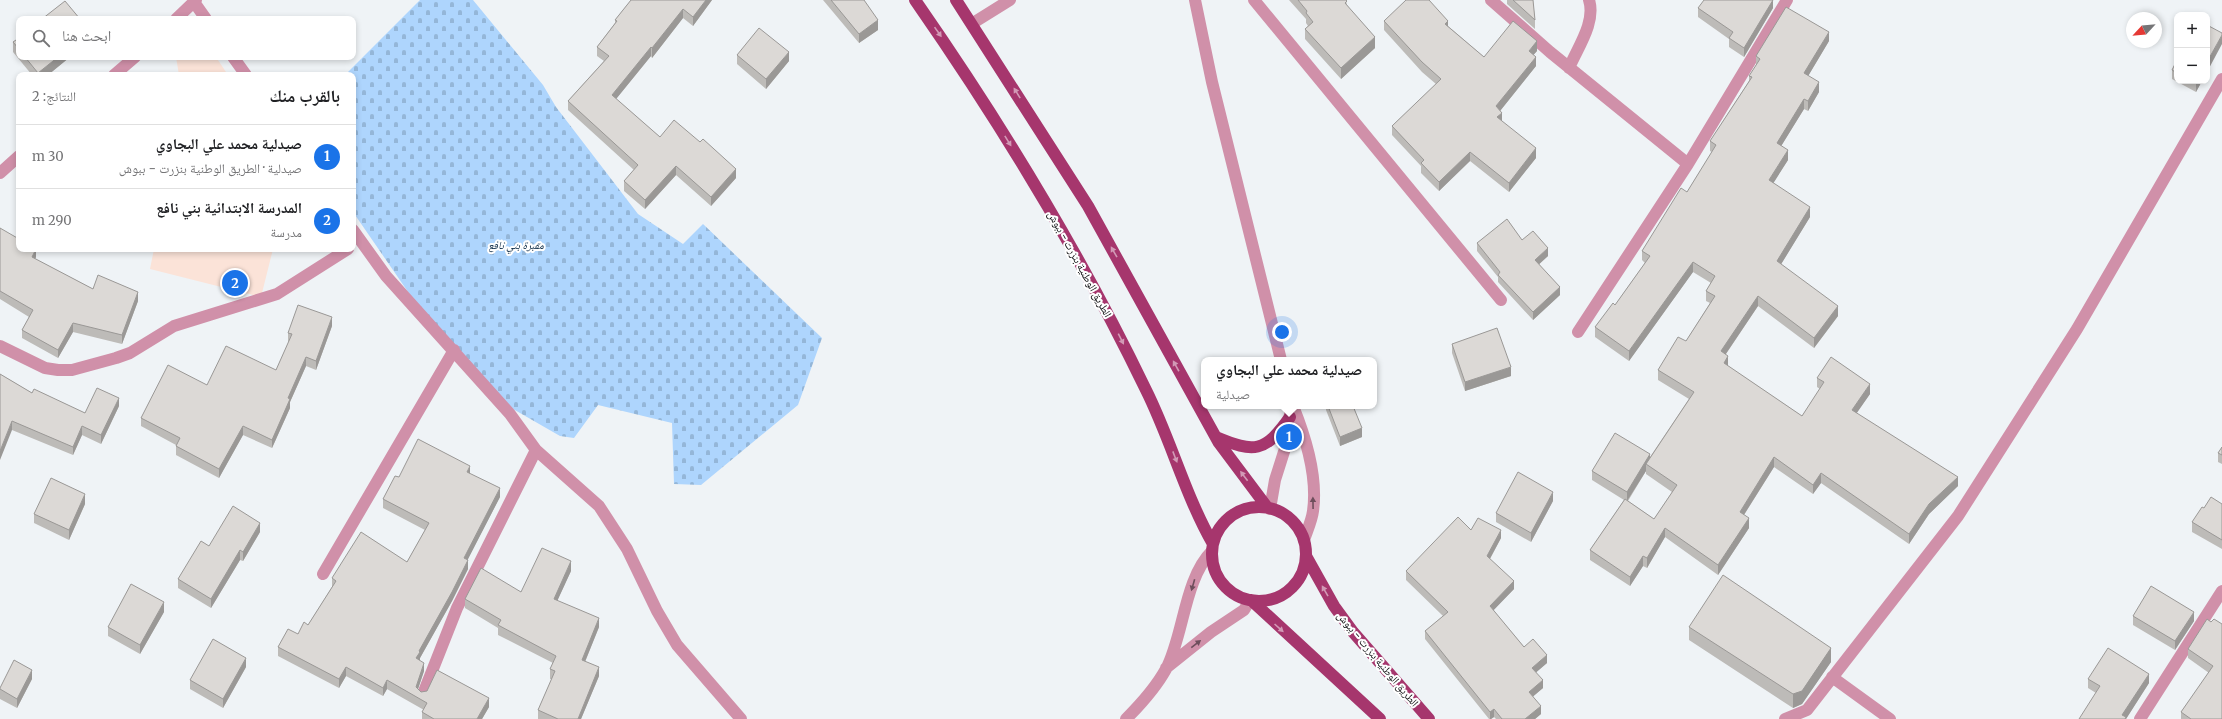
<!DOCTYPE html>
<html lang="ar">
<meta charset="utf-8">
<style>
:root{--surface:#fff;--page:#f6f6f6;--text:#202124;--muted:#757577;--line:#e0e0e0;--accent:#1a73e8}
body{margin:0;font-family:Merriweather,"Noto Naskh Arabic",serif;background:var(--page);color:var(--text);direction:rtl}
.controls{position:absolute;right:12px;top:12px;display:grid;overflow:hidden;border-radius:8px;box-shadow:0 2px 6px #0003}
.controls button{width:36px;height:36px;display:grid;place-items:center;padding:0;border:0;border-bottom:1px solid var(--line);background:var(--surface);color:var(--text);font:20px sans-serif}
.compass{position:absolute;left:2126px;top:12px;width:36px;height:36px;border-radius:50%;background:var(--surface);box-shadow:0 2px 6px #0003;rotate:244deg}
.you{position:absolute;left:1282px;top:332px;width:14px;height:14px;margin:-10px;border:3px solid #fff;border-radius:50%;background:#1a73e8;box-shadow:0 0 0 6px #1a73e833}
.badge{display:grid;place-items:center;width:26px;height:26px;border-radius:50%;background:var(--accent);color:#fff;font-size:13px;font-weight:700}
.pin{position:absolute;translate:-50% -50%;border:2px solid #fff;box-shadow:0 1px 4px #0006}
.popup{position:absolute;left:1201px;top:357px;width:176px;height:52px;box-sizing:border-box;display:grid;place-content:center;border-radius:8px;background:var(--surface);filter:drop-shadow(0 1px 3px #0005);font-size:13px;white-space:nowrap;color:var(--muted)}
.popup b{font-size:15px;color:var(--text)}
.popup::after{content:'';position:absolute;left:50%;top:100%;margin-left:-8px;border:8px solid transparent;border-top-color:var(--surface)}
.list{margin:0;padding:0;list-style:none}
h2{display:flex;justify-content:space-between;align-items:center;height:52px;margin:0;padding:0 16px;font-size:17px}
h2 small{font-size:13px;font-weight:400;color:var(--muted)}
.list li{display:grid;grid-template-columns:26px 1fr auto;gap:12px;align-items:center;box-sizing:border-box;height:64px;padding:0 16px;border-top:1px solid var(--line)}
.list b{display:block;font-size:15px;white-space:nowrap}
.list p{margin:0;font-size:13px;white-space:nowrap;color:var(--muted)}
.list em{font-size:13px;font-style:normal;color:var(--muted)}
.icon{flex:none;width:22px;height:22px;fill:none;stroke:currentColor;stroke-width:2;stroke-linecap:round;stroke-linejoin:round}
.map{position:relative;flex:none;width:2222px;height:719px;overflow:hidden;direction:ltr}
.search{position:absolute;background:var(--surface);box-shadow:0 2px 6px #0003;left:16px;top:16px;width:340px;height:44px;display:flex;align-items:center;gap:10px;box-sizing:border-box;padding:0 14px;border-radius:8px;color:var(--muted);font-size:15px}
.panel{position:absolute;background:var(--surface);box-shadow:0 2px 6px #0003;left:16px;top:72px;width:340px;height:180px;border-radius:8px;direction:rtl}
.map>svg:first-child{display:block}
.education{fill:#fbe3d8}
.cemetery{fill:url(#cemetery-stones)}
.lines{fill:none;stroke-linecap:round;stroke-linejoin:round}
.minor{stroke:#d090a9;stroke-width:12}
.tertiary{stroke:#d090a9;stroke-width:12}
.primary{stroke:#a6366d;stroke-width:12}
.wall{fill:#bdbbb8;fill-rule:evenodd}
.shaded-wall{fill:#9a9896}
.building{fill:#dcd9d6;stroke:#9a9896}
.oneway{fill:#d29ab6}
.oneway2{fill:#6e4e5c}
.labels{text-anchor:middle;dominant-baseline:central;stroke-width:4;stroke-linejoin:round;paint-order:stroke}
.park-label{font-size:11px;font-style:italic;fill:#102e49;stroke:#fff}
.street-label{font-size:11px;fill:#0c0d0f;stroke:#fff}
</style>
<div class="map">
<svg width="2222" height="719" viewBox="0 0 2222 719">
<defs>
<pattern id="cemetery-stones" width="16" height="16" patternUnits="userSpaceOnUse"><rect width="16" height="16" fill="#aed5fd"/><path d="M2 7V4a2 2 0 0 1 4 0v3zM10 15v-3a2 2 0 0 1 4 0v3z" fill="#94b6d8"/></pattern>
</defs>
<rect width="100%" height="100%" fill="#eff3f6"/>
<path class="education" d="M176,57H216L228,75H179Z
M154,249H273L261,297L150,269Z"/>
<path class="cemetery" d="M420,0H473L543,85L556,107L638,214L683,244L703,224L822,338L798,405L701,485L674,484L672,423L598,405L574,438L560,436L513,409L426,318L353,212V75H345Z"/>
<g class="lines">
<path class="minor" d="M1254,0L1501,300
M1491,0L1550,52L1688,164
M194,2L206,19
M176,19L196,0
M973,23L1010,0
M233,57L246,75
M1569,68C1578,47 1596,22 1589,0
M114,75L135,57
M0,173L19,156
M353,230L386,276L510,414L536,450L599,506L627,549L657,611L677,645L741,719
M1578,332L1688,164L1787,0
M0,346L45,368L58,370H72L116,358L130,353L174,326L277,294L348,249
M323,574L454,350
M1166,668L1211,632L1244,610L1250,600
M1832,677L1890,719
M423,694L457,608L536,450
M1126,719C1141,704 1155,689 1166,669C1184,635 1184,579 1212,551
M1785,719L1807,710L1958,516L2077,329L2222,79
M2140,719L2222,591"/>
<path class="tertiary" d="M1195,0L1212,82L1281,360
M1293,406C1306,438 1318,476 1313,511C1312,520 1307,531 1304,540
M1270,509L1275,480L1288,439L1290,413"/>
<path class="primary" d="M915,0C1002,125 1080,253 1146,390C1171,440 1185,495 1213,544
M956,0L1088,206L1219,443L1267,507
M1216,437C1254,453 1265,453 1290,417
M1212 554a47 47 0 1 1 94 0a47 47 0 1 1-94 0Z
M1306,556L1334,606L1353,632L1429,719
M1251,600L1380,719"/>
</g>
<path class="wall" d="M631,0H712L693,26L683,18L652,58L651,56L616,99L660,137L736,178L711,206L676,175L645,209L624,191V181L634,170L568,110V101L604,61L597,56V47L615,23V20Z
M823,0H864L878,30L859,43Z
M1289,0H1346L1347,5L1375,48L1341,79L1305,39V29L1308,26L1306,23V19Z
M1507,0H1533L1535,20V29L1507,4Z
M1773,0V8L1744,57L1729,47V39L1698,17V8Z
M1384,21L1448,26L1484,57L1537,51L1533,55L1536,66L1500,111L1502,121L1536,158L1509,192L1470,161L1439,191L1421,173V166L1392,135V126L1436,84L1422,72L1384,30Z
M19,38V57H70L48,75H32L13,52V42Z
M1829,41L1808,76L1819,92L1808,111L1804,109L1781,146L1788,160L1773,183L1810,217L1781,264L1838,316L1814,348L1758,306L1726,354L1728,366L1802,416L1820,389L1817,387V378L1870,394L1856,413L1958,486L1929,514L1909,544L1821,483L1813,494L1774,467L1744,515L1749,528L1718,575L1665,537L1647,568L1643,566L1630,586L1590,560V550L1624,500L1592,480V471L1650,457L1689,399L1658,380V370L1686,341L1710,303L1706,301V291L1711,283L1693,272L1629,361L1595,337V327L1615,305L1645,263L1642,260V251L1687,192L1712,152L1710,151V141L1749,81V76L1756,65V56ZM1646,471V474L1672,492L1654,519L1628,501Z
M737,55L789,61L766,89L737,64Z
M2177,60V81H2202L2196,92L2172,79V70Z
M0,228L36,257L35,259L93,289L138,301L122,344L73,332L58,358L22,338V330L29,317L0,299Z
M1522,240L1548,256L1539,264L1560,295L1533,320L1498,282V277L1477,251V243Z
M332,326L316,370L306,366L290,402V408L272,448L243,435L219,478L176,455V445L141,426V418L207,385L276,370L289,342H288V333Z
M1452,344L1511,376L1465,391L1452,353Z
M0,374L32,393L85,413L119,406L101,444L82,435L73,455L12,430Z
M1326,406H1353L1362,437L1340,446L1326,410Z
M2222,447V464L2218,462V453Z
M470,474L500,497L467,560L468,569L452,601L420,658V661L424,671L418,689L421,692L489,707L482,719H422V712L424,710L387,689L383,696L346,676L339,688L278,656V647L298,634L308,625L332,587V578L407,562L425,530L383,508V499L399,477Z
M1553,501L1531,542L1496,522V513Z
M85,504L69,540L34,523V514Z
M2222,504V549L2192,532V522L2204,508Z
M1471,530L1501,538L1490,559L1514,589L1493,610L1524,647L1547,663L1536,672L1543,688L1533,696L1541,714L1535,719H1496L1494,717L1491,719H1489L1425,639V631L1443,616L1406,580V571Z
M260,532L243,561L240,560L211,608L178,588V579L209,546Z
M571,571L557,601L599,627L585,662L599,676L581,719H538V710L552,679H550V669L553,663L498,635V628L465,608V599L521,592Z
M164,612L140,654L108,636V627Z
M2133,616L2194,621L2175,650L2133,625Z
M2211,622L2222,719H2181V712L2209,673L2188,658V649Z
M1689,627L1831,662L1802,704L1793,708L1689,640Z
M246,667L223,708L190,689V680Z
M32,679L17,708L0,699V688Z
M2088,679L2149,683L2126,719L2096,693L2088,688Z"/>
<path class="shaded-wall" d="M706,0H712L693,26V17Z
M1773,0V8L1744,57V48Z
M683,9V18L652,58V48Z
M878,20V30L859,43V34Z
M1448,21V30L1445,24Z
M1829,32V41L1804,83V73Z
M2222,35V44L2207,72V62Z
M1375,37V48L1341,79V68Z
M1537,41V51L1529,60V51Z
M651,47V56L612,104V95Z
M789,52V61L766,89V79Z
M58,57H70L48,75H38V73Z
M1536,57V66L1496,116V106Z
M2197,81H2202L2196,92V83Z
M1819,82V92L1808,111V101Z
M1804,99V109L1777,153V143Z
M1502,113V122L1497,117Z
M1536,148V158L1509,192V183Z
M1788,150V160L1769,190V180Z
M1470,152V161L1439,191V182Z
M676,166V175L645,209V200Z
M736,169V178L711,206V197Z
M1810,207V217L1777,271V261Z
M1548,248V256L1535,268V260Z
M36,249V257L32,266V257Z
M1693,262V272L1629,361V351Z
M1560,287V295L1533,320V312Z
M138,292V301L122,344V335Z
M1758,296V306L1721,361V351Z
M1838,306V316L1814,348V338Z
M332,317V326L316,370V361Z
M73,323V332L58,358V350Z
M1728,356V365L1724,373V363Z
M306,357V366L290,402V408L272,448V440L288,398Z
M1511,367V376L1465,391V382Z
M1870,384V394L1852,420V410Z
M119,398V406L101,444V435Z
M12,421V430L0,460V451Z
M82,426V435L73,455V447Z
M243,426V435L219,478V469Z
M1362,428V437L1340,446V437Z
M1650,454V464H1646V471L1627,501V492Z
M1774,457V467L1740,521V512Z
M470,466V475L467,472Z
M1821,473V483L1813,494V485Z
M1958,477V486L1929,514L1909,544V534L1929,504Z
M500,488V497L464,567V558Z
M1553,492V501L1531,542V533Z
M85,494V504L69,540V530Z
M1749,518V528L1718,575V565Z
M260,523V532L243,561V552Z
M1665,528V537L1647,568V558Z
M1501,530V538L1487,564V556Z
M240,550V560L211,608V599Z
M1643,556V566L1630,586V577Z
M468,560V569L452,601L420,658V661L416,658L419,651Z
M571,561V571L554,608V599Z
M1514,581V589L1490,614V606Z
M164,602V612L140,654V645Z
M2194,612V621L2175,650V641Z
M599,618V627L582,669V660Z
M1831,648V662L1802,704L1793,708V694Z
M1547,655V663L1532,676V668Z
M246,658V667L223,708V699Z
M424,663V671L416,695V687Z
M346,667V676L339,688V679Z
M599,667V676L581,719H578Z
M32,670V679L17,708V699Z
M2149,674V683L2126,719H2122V715Z
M387,680V689L383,696V688Z
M1543,680V688L1529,700V692Z
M489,698V707L482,719H477Z
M1541,706V714L1535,719H1525Z
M1494,709V717L1491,719H1490V712Z"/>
<path class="building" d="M631,0H706L693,17L683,9L652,48L651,47L612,95L660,137L674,120L700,142L703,139L736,169L711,197L676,166L645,200L624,181L638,165L568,101L609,56L597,47L617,21L615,20Z
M831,0H864L878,20L859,34Z
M1298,0H1346L1347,1L1345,3L1375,37L1341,68L1305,29L1313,22L1306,13L1307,11Z
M1406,0H1429L1448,21L1445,24L1484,57L1513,21L1537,41L1529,51L1536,57L1496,106L1502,113L1497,117L1536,148L1509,183L1470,152L1439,182L1421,163L1424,160L1392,126L1441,79L1422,62L1384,21Z
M1513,0H1533L1535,20Z
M1704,0H1773L1744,48L1729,38L1733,32L1698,8Z
M65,1L80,19H42Z
M1786,7L1829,32L1804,73L1819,82L1808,101L1804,99L1777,143L1788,150L1769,180L1810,207L1777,261L1838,306L1814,338L1758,296L1721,351L1728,356L1724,363L1802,416L1824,382L1817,378L1831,357L1870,384L1852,410L1958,477L1929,504L1909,534L1821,473L1813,485L1774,457L1740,512L1749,518L1718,565L1665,528L1647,558L1643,556L1630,577L1590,550L1625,499L1654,519L1677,485L1646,464L1694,392L1658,370L1678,337L1686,341L1715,296L1706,291L1715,276L1693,262L1629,351L1595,327L1613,303L1615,305L1650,256L1642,251L1681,188L1687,192L1716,145L1710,141L1752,77L1749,76L1760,59L1756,56Z
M2207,25L2222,33V35L2207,62Z
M759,28L789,52L766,79L737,55Z
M19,38V49L13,42Z
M25,57H58L38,73Z
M2177,60V73L2172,70Z
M2192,81H2197L2196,83Z
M1507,219L1522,240L1533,231L1548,248L1535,260L1560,287L1533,312L1498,275L1500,272L1477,243Z
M0,228L19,239V249H36L32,257L93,289L98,275L138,292L122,335L73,323L58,350L22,330L33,310L0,291Z
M298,305L332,317L316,361L306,357L288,398L290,399L272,440L243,426L219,469L176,446L180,438L141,418L168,365L207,385L226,346L276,370L292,334L288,333Z
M1497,328L1511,367L1465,382L1452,344Z
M0,374L32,393L34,389L85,413L97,388L119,398L101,435L82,426L73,447L12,421L0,451Z
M1328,406H1353L1362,428L1340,437Z
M1615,433L1650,454L1627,492L1592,471Z
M418,439L470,466L467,472L500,488L464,558L468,560L452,592L419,651L420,652L416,658L424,663L416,687L421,692L427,691L437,670L489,698L477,719H434L422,712L427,703L387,680L383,688L346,667L339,679L278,647L288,629L298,634L304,622L308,625L336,581L332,578L361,532L407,562L429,523L383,499L395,476L399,477Z
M2222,447V455L2218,453Z
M1518,472L1553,492L1531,533L1496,513Z
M51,478L85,494L69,530L34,514Z
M2211,497L2222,504V540L2192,522L2202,507L2204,508Z
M233,506L260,523L243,552L240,550L211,599L178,579L201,541L209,546Z
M1458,517L1471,530L1478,518L1501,530L1487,556L1514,581L1490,606L1524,647L1533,639L1547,655L1532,668L1543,680L1529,692L1541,706L1525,719H1502L1494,709L1490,712L1425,631L1448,612L1406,571Z
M542,548L571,561L554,599L599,618L582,660L599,667L578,719H558L538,710L555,671L550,669L556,656L498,625L501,620L465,599L481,568L521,592Z
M1723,575L1831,648L1802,691L1793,694L1689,627Z
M131,584L164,602L140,645L108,627Z
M2151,586L2194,612L2175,641L2133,616Z
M2207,619L2211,622L2214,619L2222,624V719H2191L2181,712L2213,666L2188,649Z
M213,639L246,658L223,699L190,680Z
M2108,648L2149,674L2122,715L2126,717L2125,719H2079L2100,686L2088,679Z
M14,660L32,670L17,699L0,689V688Z"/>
<defs><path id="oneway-solid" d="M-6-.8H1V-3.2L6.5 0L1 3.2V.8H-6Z"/></defs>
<g class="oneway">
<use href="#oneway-solid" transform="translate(938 32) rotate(55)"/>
<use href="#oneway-solid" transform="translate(1017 93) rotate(-122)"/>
<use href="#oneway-solid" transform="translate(1008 141) rotate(58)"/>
<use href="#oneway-solid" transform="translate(1114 252) rotate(-120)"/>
<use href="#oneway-solid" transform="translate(1121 339) rotate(63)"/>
<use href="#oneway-solid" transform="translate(1176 366) rotate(-119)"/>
<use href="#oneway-solid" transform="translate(1175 457) rotate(69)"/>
<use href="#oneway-solid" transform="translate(1244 476) rotate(-127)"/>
<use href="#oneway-solid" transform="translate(1325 591) rotate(-120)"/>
<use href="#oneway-solid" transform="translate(1279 628) rotate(42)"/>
</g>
<g class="oneway2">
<use href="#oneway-solid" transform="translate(1313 503) rotate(-91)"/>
<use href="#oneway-solid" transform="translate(1193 585) rotate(106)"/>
<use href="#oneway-solid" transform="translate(1196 644) rotate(-38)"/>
</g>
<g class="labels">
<g class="park-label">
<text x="516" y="245">مقبرة بني نافع</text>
</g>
<g class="street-label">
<text transform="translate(1080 264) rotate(61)">الطريق الوطنية بنزرت - ببوش</text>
<text transform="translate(1378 659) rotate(50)">الطريق الوطنية بنزرت - ببوش</text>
</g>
</g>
</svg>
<div class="controls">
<button>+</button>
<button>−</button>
</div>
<svg class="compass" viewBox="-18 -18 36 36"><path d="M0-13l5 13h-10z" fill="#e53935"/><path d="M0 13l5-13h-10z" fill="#757577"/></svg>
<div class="you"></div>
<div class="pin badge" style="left:1289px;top:437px">1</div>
<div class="popup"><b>صيدلية محمد علي البجاوي</b>صيدلية</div>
<div class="pin badge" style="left:235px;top:283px">2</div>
<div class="search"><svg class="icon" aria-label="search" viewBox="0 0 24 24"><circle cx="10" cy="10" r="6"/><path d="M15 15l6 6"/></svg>ابحث هنا</div>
<section class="panel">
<h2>بالقرب منك<small>النتائج: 2</small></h2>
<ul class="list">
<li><span class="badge">1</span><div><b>صيدلية محمد علي البجاوي</b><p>صيدلية · الطريق الوطنية بنزرت - ببوش</p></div><em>30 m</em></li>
<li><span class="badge">2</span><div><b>المدرسة الابتدائية بني نافع</b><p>مدرسة</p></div><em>290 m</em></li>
</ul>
</section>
</div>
